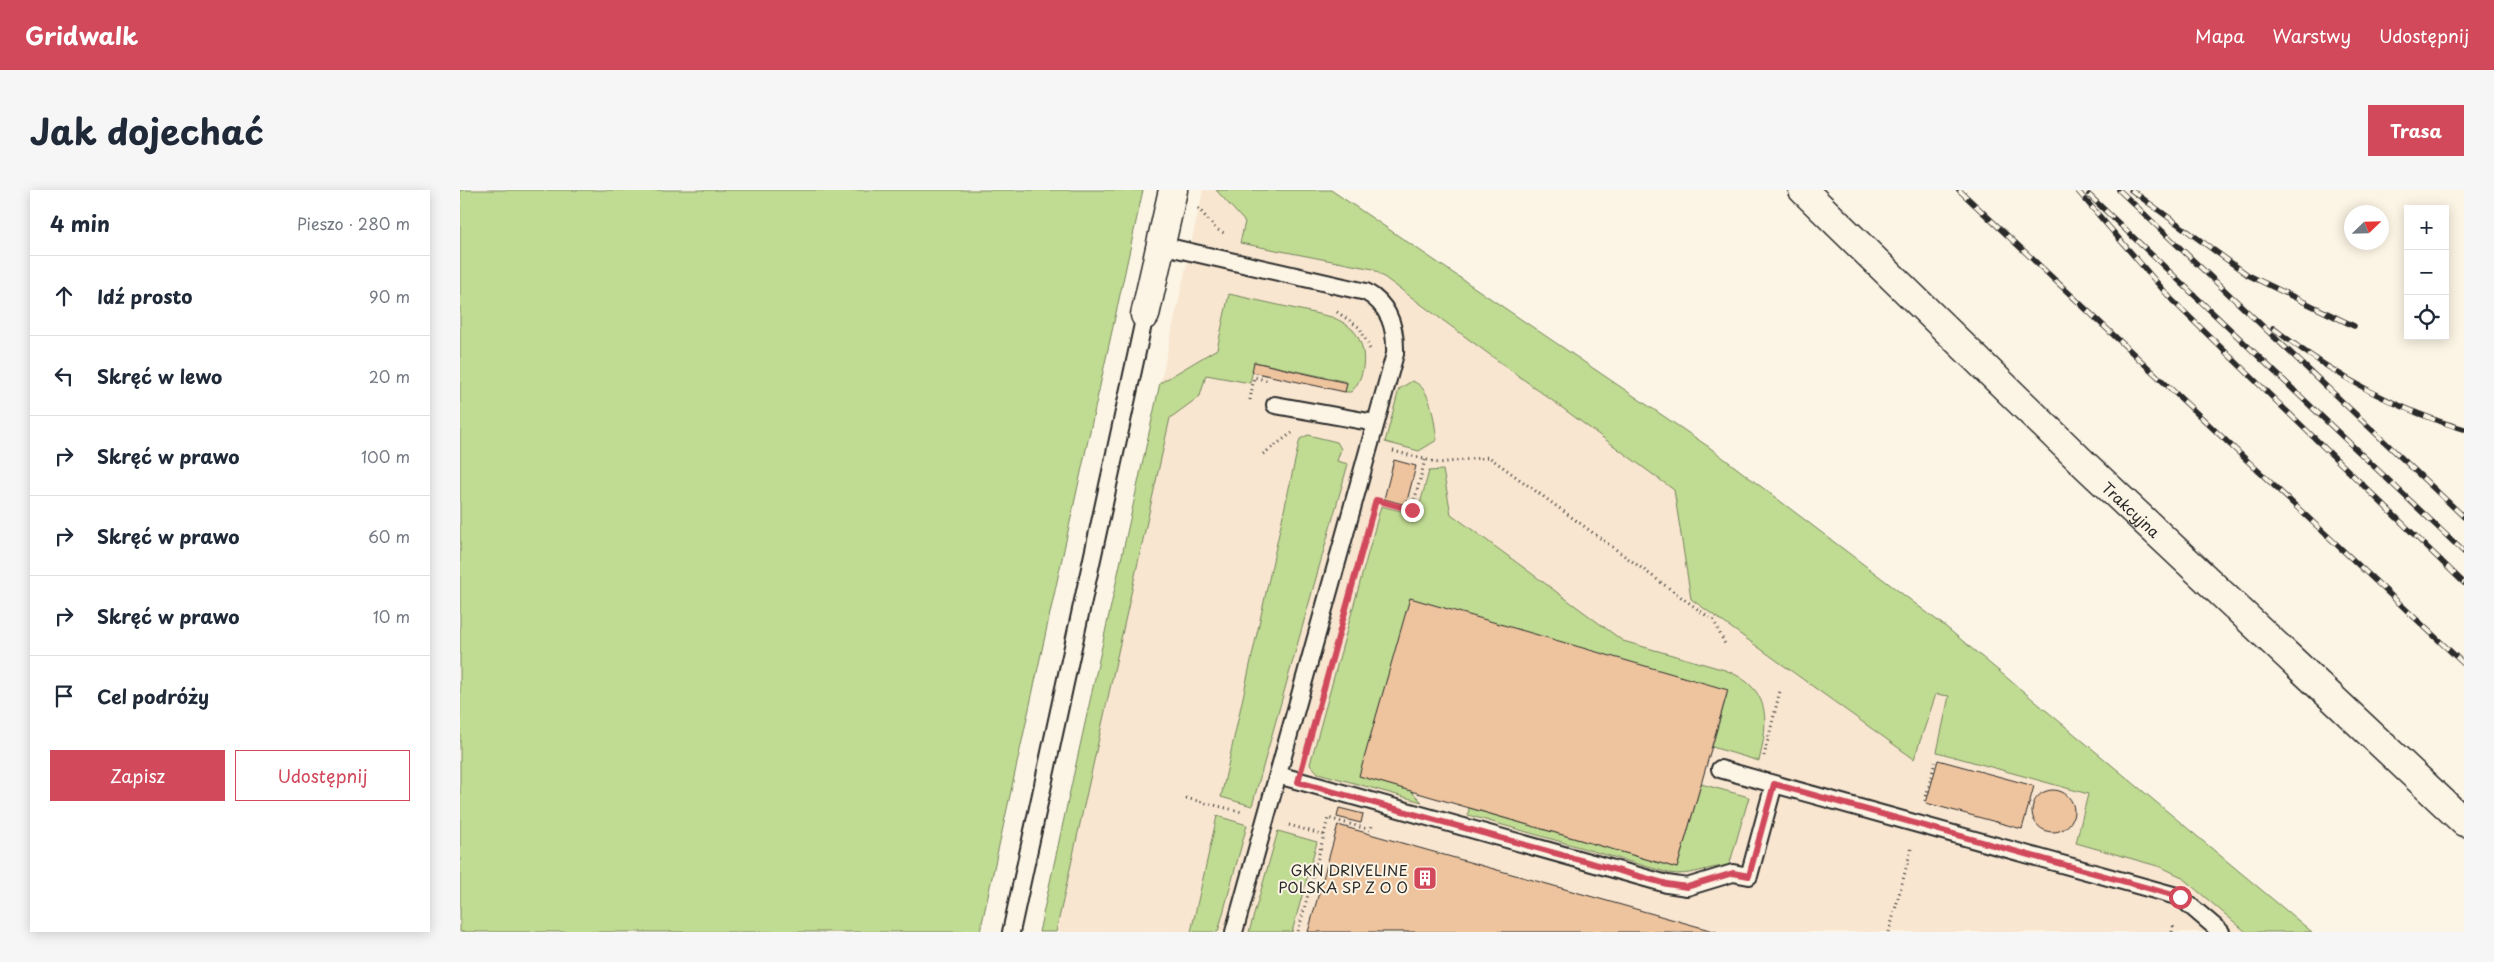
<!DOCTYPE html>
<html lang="pl">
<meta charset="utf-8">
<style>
:root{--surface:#fff;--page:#f6f6f7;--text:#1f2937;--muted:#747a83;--line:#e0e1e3;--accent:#d1495b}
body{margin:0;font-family:"Playpen Sans",sans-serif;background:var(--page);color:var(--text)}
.controls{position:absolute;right:15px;top:15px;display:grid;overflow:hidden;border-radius:0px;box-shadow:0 2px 12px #0003}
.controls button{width:45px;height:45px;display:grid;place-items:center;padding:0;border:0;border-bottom:1px solid var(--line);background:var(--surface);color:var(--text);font:25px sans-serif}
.compass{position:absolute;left:1884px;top:15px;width:45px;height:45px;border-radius:50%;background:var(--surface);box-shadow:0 2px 12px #0003;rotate:67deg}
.stop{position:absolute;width:15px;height:15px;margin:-11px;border:4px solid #d1495b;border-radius:50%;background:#fff}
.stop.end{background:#d1495b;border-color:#fff;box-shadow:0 1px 5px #0008}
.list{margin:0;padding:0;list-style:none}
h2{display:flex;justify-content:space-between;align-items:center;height:65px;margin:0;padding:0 20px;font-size:21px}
h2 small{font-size:16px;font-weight:400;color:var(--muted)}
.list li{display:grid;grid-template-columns:32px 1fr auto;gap:15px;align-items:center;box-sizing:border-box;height:80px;padding:0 20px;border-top:1px solid var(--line)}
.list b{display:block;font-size:19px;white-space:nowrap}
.list em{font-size:16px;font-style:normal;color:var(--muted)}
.actions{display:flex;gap:10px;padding:15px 20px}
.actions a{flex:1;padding:11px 0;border:1px solid var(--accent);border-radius:0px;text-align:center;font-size:18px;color:var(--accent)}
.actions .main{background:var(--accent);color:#fff}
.icon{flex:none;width:28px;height:28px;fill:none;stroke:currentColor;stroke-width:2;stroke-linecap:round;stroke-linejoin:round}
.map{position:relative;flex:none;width:2004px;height:742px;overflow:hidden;border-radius:0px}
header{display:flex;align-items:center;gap:30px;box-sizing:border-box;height:70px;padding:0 25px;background:var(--accent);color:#fff}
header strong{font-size:24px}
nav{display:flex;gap:28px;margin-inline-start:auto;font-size:18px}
.intro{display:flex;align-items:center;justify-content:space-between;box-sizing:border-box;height:120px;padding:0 30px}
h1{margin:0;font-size:35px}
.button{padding:12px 22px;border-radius:0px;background:var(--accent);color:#fff;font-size:18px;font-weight:700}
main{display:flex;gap:30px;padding:0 30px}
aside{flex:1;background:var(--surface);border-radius:0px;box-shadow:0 2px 12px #0003}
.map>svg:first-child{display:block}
.built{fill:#f8e6d0}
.green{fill:#c0db92;stroke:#76835e}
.building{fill:#eec49e;stroke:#2b2b2b}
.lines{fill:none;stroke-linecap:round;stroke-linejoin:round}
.lane-casing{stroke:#2b2b2b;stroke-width:20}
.street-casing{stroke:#2b2b2b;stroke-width:31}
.path{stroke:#2b2b2b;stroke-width:3;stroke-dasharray:1 4;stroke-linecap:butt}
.lane{stroke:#fcf5e5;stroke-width:16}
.street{stroke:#fcf5e5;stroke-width:28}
.rail-casing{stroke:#2b2b2b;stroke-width:5.5}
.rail{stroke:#fcf5e5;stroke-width:4;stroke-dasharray:11;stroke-linecap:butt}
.route{stroke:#d1495b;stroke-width:6}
.labels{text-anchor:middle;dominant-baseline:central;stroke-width:4;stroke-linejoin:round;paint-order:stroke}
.street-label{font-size:15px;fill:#2b2b2b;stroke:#fcf5e5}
.poi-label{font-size:15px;fill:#2b2b2b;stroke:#fcf5e5;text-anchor:end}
</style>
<header>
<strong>Gridwalk</strong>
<nav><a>Mapa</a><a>Warstwy</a><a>Udostępnij</a></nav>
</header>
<div class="intro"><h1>Jak dojechać</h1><a class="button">Trasa</a></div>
<main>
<aside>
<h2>4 min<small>Pieszo · 280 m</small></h2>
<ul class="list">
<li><svg class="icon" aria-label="ahead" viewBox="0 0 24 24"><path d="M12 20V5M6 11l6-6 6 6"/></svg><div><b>Idź prosto</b></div><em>90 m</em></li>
<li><svg class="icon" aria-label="left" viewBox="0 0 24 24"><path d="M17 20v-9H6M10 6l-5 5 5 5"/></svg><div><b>Skręć w lewo</b></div><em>20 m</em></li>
<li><svg class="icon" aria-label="right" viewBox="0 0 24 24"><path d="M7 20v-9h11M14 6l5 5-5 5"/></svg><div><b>Skręć w prawo</b></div><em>100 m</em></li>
<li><svg class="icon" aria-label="right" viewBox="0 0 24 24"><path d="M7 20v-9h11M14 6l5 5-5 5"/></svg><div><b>Skręć w prawo</b></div><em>60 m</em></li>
<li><svg class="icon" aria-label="right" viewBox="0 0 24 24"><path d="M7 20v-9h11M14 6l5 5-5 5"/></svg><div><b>Skręć w prawo</b></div><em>10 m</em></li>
<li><svg class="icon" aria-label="arrive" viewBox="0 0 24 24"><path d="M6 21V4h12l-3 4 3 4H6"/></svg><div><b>Cel podróży</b></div></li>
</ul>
<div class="actions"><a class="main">Zapisz</a><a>Udostępnij</a></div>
</aside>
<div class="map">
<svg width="2004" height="742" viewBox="0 0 2004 742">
<rect width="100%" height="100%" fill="#fcf5e5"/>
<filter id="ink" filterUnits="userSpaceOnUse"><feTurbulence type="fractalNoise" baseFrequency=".02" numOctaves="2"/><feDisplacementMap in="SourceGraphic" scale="10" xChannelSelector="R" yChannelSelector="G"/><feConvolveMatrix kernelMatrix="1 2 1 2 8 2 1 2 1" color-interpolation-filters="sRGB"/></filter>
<g filter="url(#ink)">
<path class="built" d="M743,0H871L1249,257L1852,742H579Z"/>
<path class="green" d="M0,0H683L520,742H0Z
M756,0H871L1249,257L1486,437L1852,742H1786L1720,686L1701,677L1616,653L1628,604L1477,562L1489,506L1476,504L1454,569L1231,409L1214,300L913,79L780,53L785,32Z
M769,104L872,127C879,130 887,134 893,140C908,157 907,186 891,202H885L887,192L795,172L790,193L746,185L740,206L710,228L596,742H579L700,193L757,159Z
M952,191C972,197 974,232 977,250L959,261L925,252L939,199Z
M848,245L877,252L881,259L877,271L888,274L792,616L761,607L838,257L840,249Z
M983,280L991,324L1163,451L1265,480C1311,498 1309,529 1299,571L1252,557L1268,500L900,586L951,601L962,612L858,583L850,574L921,316L957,325L969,281Z
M1241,594L1289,607L1269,676C1248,676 1231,687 1209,683L1008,625L1009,618L1217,678Z
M757,626L787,635L758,742H731Z
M818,641L857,652L832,742H789Z"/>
<path class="building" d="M794,172L887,193L885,202L792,182Z
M934,270L956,276L946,315L924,309Z
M950,408L1268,500L1217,678L899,586Z
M1478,570L1574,596L1562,639L1466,613Z
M1572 621a21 21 0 1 1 42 0a21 21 0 1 1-42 0Z
M879,618L903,624L901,633L877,627Z
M878,635L1257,742H848Z"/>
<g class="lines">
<g class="lane-casing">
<path id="lane" d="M700,55L906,102C929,115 936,137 935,164L774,742
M815,215L915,233
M1260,579L1720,707L1761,742
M818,585L1207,694L1227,697L1273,683L1289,686L1314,594
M551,742L685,125"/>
</g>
<g class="street-casing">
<g id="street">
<path id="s1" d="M1343,0L1623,273L2004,632"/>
<path d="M685,125L713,0"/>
</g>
</g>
<path class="path" d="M738,18L756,39L764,43
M877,122L900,138L910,159
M790,210L794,187L809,191
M933,261L979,273L1029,267L1254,431L1265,454
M803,264L832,243
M919,311L952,320L965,270
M1304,566L1320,501
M726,608L782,622
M1465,611L1475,572
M829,635L864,645L838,742
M864,645L868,628L911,640L912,635
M1429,742L1452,656
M1712,742L1714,733"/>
<use href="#lane" class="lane"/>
<use href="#street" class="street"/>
<g class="rail-casing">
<path id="rail" d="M1499,0L2004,474
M1617,0L1712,110L2004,393
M1659,0L2004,327
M1671,0L1788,85L1894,136
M1629,5L2004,362
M1813,138C1871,183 1933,219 2004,239"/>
</g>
<use href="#rail" class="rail"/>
</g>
</g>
<g class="lines" filter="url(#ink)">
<path class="route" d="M952,320L916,310L838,592L1207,694L1227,697L1273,683L1289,686L1314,594L1720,707"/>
</g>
<defs>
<g id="building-square" transform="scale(1.25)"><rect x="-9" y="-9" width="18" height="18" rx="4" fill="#d1495b" stroke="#fcf5e5"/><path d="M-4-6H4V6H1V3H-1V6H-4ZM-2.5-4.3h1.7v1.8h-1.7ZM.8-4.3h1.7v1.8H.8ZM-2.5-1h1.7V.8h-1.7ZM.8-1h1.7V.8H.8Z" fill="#fff"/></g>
</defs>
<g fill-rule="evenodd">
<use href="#building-square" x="965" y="688"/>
</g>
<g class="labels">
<g class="street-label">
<text stroke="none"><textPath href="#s1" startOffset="458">Trakcyjna</textPath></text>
</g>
<g class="poi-label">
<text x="948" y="679">GKN DRIVELINE<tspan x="948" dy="17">POLSKA SP Z O O</tspan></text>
</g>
</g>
</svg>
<div class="controls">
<button>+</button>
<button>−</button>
<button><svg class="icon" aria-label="locate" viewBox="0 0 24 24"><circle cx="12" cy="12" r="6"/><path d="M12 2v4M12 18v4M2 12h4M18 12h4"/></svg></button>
</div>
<svg class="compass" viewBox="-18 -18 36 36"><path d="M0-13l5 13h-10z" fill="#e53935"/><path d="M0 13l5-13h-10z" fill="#747a83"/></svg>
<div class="stop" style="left:1720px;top:707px"></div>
<div class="stop end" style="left:952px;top:320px"></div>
</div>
</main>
